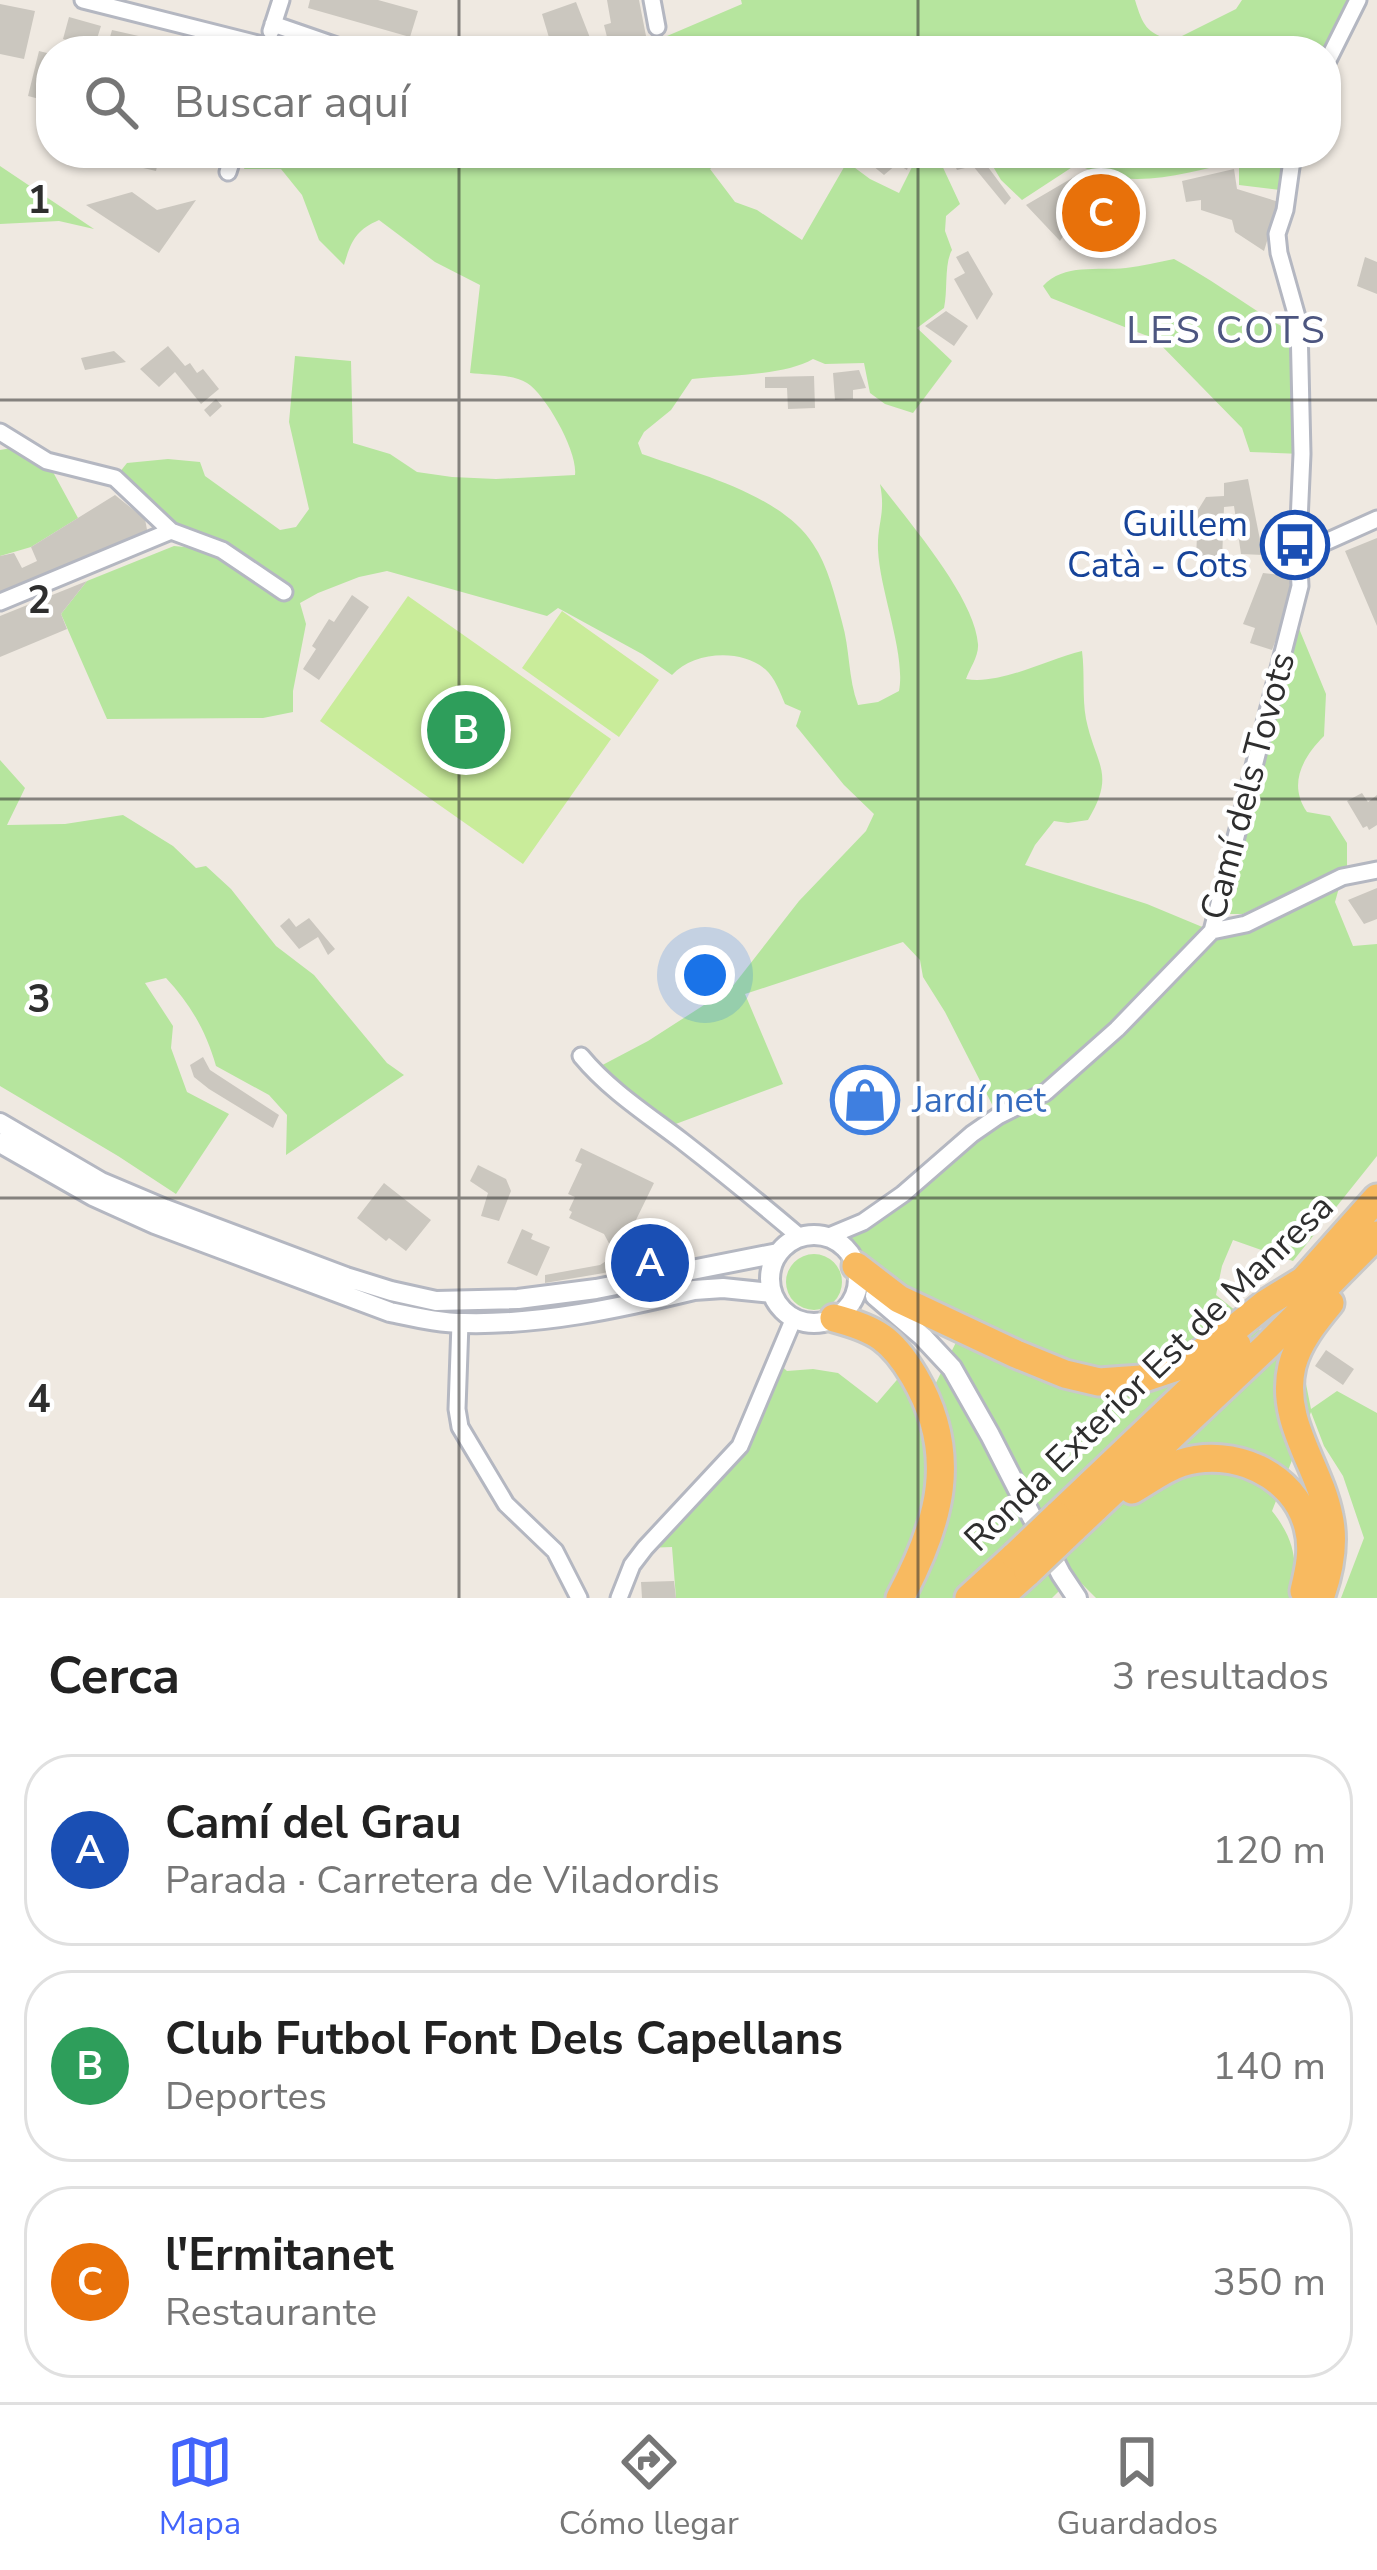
<!DOCTYPE html>
<html lang="es">
<meta charset="utf-8">
<style>
:root{--surface:#fff;--page:#f2f2f2;--text:#222;--muted:#767676;--line:#e0e0e0;--accent:#4264fb}
body{margin:0;font-family:"Nunito Sans",sans-serif;background:var(--page);color:var(--text)}
.you{position:absolute;left:705px;top:975px;width:42px;height:42px;margin:-30px;border:9px solid #fff;border-radius:50%;background:#1a73e8;box-shadow:0 0 0 18px #1a73e833}
.badge{display:grid;place-items:center;width:78px;height:78px;border-radius:50%;background:var(--accent);color:#fff;font-size:39px;font-weight:700}
.pin{position:absolute;translate:-50% -50%;border:6px solid #fff;box-shadow:0 3px 12px #0006}
.list{margin:0;padding:0;list-style:none}
h2{display:flex;justify-content:space-between;align-items:center;height:156px;margin:0;padding:0 48px;font-size:51px}
h2 small{font-size:39px;font-weight:400;color:var(--muted)}
.list li{display:grid;grid-template-columns:78px 1fr auto;gap:36px;align-items:center;box-sizing:border-box;height:192px;margin:0 24px 24px;padding:0 24px;border:3px solid var(--line);border-radius:48px}
.list b{display:block;font-size:45px;white-space:nowrap}
.list p{margin:0;font-size:39px;white-space:nowrap;color:var(--muted)}
.list em{font-size:39px;font-style:normal;color:var(--muted)}
.icon{flex:none;width:66px;height:66px;fill:none;stroke:currentColor;stroke-width:2;stroke-linecap:round;stroke-linejoin:round}
.map{position:relative;flex:none;width:1377px;height:1598px;overflow:hidden}
.search{position:absolute;background:var(--surface);box-shadow:0 3px 9px #0004;left:36px;right:36px;top:36px;height:132px;display:flex;align-items:center;gap:30px;box-sizing:border-box;padding:0 42px;border-radius:48px;color:var(--muted);font-size:45px}
.sheet{height:804px;background:var(--surface)}
nav{display:flex;justify-content:space-around;align-items:center;box-sizing:border-box;height:168px;border-top:3px solid var(--line);background:var(--surface);font-size:33px;color:var(--muted)}
nav a{display:grid;justify-items:center;gap:6px}
nav .on{color:var(--accent)}
.map>svg:first-child{display:block}
.green{fill:#b6e59e}
.pitch{fill:#c9ec9a}
.building{fill:#cbc7bf}
.lines{fill:none;stroke-linecap:round;stroke-linejoin:round}
.minor-casing{stroke:#b4b7c1;stroke-width:21}
.tertiary-casing{stroke:#b4b7c1;stroke-width:24}
.trunk-casing{stroke:#c9c9c9;stroke-width:33}
.minor{stroke:#fff;stroke-width:15}
.tertiary{stroke:#fff;stroke-width:18}
.trunk{stroke:#f8ba60;stroke-width:27}
.trunk-bridge-casing{stroke:#c9c9c9;stroke-width:33;stroke-linecap:butt}
.trunk-bridge{stroke:#f8ba60;stroke-width:27}
.grid{fill:none;stroke:#2e2e2e;stroke-width:3;stroke-opacity:0.55}
.labels{text-anchor:middle;dominant-baseline:central;stroke-width:9;stroke-linejoin:round;paint-order:stroke}
.transit-label{font-size:36px;fill:#164399;stroke:#fff;text-anchor:end}
.street-label{font-size:36px;fill:#2e2e2e;stroke:#fff}
.shop-label{font-size:36px;fill:#366cbe;stroke:#fff;text-anchor:start}
.neighbourhood-label{font-size:39px;letter-spacing:3px;fill:#4d5680;stroke:#fff}
.grid-label{font-size:39px;text-anchor:middle;font-weight:bold;fill:#2e2e2e;stroke:#fff;stroke-width:9;stroke-linejoin:round;paint-order:stroke}
</style>
<div class="map">
<svg width="1377" height="1598" viewBox="0 0 1377 1598">
<rect width="100%" height="100%" fill="#efe9e1"/>
<path class="green" d="M741,0H1135C1143,26 1146,32 1172,41L1236,9L1242,0H1350L1326,51H621L660,39L742,4Z
M250,153H731L710,169L735,202L757,210L802,240L847,162L870,179L899,193L919,153H945L939,159L960,204L946,216L945,231L952,250C944,264 948,290 944,308L917,328L952,361L913,413L885,404L870,393L864,363L825,364L813,359C784,376 727,375 692,379L671,410L644,432L638,443L642,454C695,473 781,494 813,544C828,566 835,596 842,622C850,649 848,678 858,705L878,702L899,691C906,654 880,592 878,550C877,523 886,514 880,484C909,522 975,598 978,644C979,656 970,668 966,679C1000,685 1046,660 1082,651C1085,674 1082,696 1086,719C1096,766 1116,773 1088,820L1068,823L1054,821L1035,845L1025,865L1147,904L1212,931L1342,877L1335,902L1353,946L1377,944V1156L1293,1261L1233,1240L1222,1266L1216,1295L1302,1364L1311,1409L1337,1391L1377,1413V1598H1341L1364,1538L1343,1476L1324,1446L1311,1412L1272,1511C1295,1540 1298,1562 1292,1598H1096L1074,1576L1052,1598H676L672,1547L645,1548L731,1459L776,1361L787,1371L813,1369L838,1373L877,1403L908,1367L928,1399L969,1316L861,1264L851,1238L863,1222L998,1116L945,1012L923,977L920,960L903,942L745,994L783,1084L665,1128L593,1070L648,1041L732,987L799,901L866,831L874,814L844,785L796,726L801,711L785,704C780,692 775,678 765,669C740,648 693,652 672,675L642,654L558,608L547,616L387,571L359,577L318,593L300,603L306,624L293,691V712L263,718L107,719L61,614L87,581L174,546L215,550L171,531L115,478L127,463L168,459L200,462L205,476L280,530L296,527L309,509L289,422L295,356L351,361L353,443L390,454L417,472L452,477L496,479L575,475C578,452 546,395 527,383C512,374 487,375 470,373L480,285L435,262L379,220C356,230 351,241 344,265L319,240L302,195L281,169H244Z
M985,153H1284L1280,190L1239,185V161C1184,173 1129,193 1077,164L1022,200L1001,180Z
M0,166L94,229L59,221L0,224Z
M1174,259C1217,282 1256,313 1299,336L1302,454L1250,452L1242,428L1155,339L1051,298L1043,286C1064,263 1097,271 1126,268C1142,266 1158,262 1174,259Z
M23,446L47,461L78,518L31,547L0,556V450Z
M1293,614L1326,694L1324,736C1302,758 1288,785 1307,812L1330,816L1347,843V866L1243,914H1226L1221,902Z
M0,760L25,788L7,825L65,824L123,815L173,846L196,868L206,866L231,889L276,946L314,975L387,1063L404,1075L286,1155L287,1115L269,1095L216,1066C206,1031 191,1005 166,978L145,983L173,1026L171,1048L187,1092L229,1114L176,1194L118,1156L0,1086Z
M786 1282a28 28 0 1 1 56 0a28 28 0 1 1-56 0Z"/>
<path class="pitch" d="M408,596L611,739L523,864L320,721Z
M562,611L659,680L619,737L522,668Z"/>
<path class="building" d="M310,0H378L418,11L410,37L308,8Z
M607,0H639L646,36L617,41L614,51H553L542,14L576,2L594,48L608,41L604,25L611,23Z
M0,4L35,11L24,59L0,54Z
M69,17L101,26L94,48L63,39Z
M112,30L143,37L139,51H106Z
M152,39L191,49V51H149Z
M39,51L51,54V102L28,96Z
M44,118L51,120V138L39,135Z
M124,153H160L156,171L122,163Z
M874,153H913L907,170L897,164L884,175L867,161Z
M952,153H981L985,163L1011,198L1005,205L973,166L957,170L949,154Z
M1234,169L1237,189L1279,202L1264,251L1235,232L1232,220L1201,210V200L1186,202L1182,181Z
M1079,174L1087,184L1059,202L1068,206L1073,196L1094,203L1096,194L1117,202L1108,226L1066,211L1058,213L1070,225L1060,241L1026,205Z
M132,192L157,210L196,200L159,253L86,205Z
M968,251L993,294L977,320L954,279L965,273L956,257Z
M1365,257L1377,262V294L1357,286Z
M946,311L968,326L954,346L925,326Z
M168,346L185,366L190,363L197,373L203,369L219,389L201,404L175,372L159,387L140,369Z
M114,351L126,362L85,370L81,358Z
M859,370L866,388L853,390V399L835,400L833,373Z
M814,376L815,408L788,409L787,388H765V377Z
M216,399L222,406L210,417L204,410Z
M1248,479L1263,555L1241,554L1234,506L1224,507L1222,561L1196,560L1198,510L1206,497L1224,496V483Z
M115,495L145,519L148,535L0,597V556L14,553L22,568L37,561L31,547Z
M1377,538V626L1345,551Z
M1263,573L1290,576L1293,594L1272,650L1250,643L1255,628L1243,624Z
M87,581L61,614L67,629L0,657V616Z
M352,595L369,607L319,680L303,669L316,649L312,646L329,619L334,622Z
M1362,793L1368,802L1377,795V825L1369,830L1367,826L1363,828L1347,801Z
M1377,888V919L1364,924L1348,900Z
M289,918L296,927L309,918L335,949L328,955L318,937L299,949L280,926Z
M203,1057L210,1070L279,1115L273,1128L209,1089L194,1077L190,1065Z
M581,1148L654,1183L635,1222L666,1236L673,1251H658L604,1273L545,1283V1275L600,1265L609,1259L611,1247L604,1234L569,1218L572,1212L569,1210L575,1197L568,1194L582,1164L575,1161Z
M478,1165L506,1179L511,1191L499,1221L481,1216L488,1193L470,1181Z
M384,1183L431,1220L406,1251L389,1238L386,1241L357,1218Z
M522,1229L533,1234L531,1239L550,1247L537,1276L507,1263Z
M1326,1350L1354,1369L1343,1385L1315,1366Z
M674,1581L676,1598H642L641,1582Z"/>
<g class="lines">
<g class="minor-casing">
<path id="minor" d="M83,0L266,46
M652,0L657,27
M273,24L351,51
M271,31L281,0
M1326,64L1358,0
M228,172L234,153
M0,432L47,461L115,478L171,531L222,550L284,592
M1299,554L1377,519
M0,602L171,531
M1212,931L1246,924L1342,877L1377,870
M581,1056C609,1090 648,1115 682,1141C722,1172 761,1204 800,1237
M827,1237L863,1222L903,1194L972,1134L998,1116L1046,1092L1117,1029L1212,931L1300,586L1298,545L1302,454L1299,324L1279,253L1277,234L1285,210L1293,153
M460,1323L457,1409L460,1427L506,1504L555,1551L579,1598
M619,1598L632,1565L645,1548L740,1446L794,1318"/>
</g>
<g class="tertiary-casing">
<path id="tertiary" d="M0,1123L101,1182L165,1209L346,1277L391,1291L436,1301L518,1299L596,1289L778,1253
M0,1143L93,1196L155,1224L390,1312C415,1317 439,1323 464,1323C541,1325 620,1308 694,1290L723,1288L772,1293
M770 1279a44 44 0 1 1 88 0a44 44 0 1 1-88 0Z
M875,1296L923,1337L952,1368L990,1435L1061,1574L1077,1598"/>
</g>
<g class="trunk-casing">
<path id="trunk" d="M856,1266L899,1299L1016,1354L1065,1374L1099,1382L1141,1379L1180,1366L1223,1338L1265,1304L1309,1277
M1295,1290L1377,1198
M834,1318C876,1329 892,1339 914,1376C960,1454 940,1523 900,1598
M1132,1490C1148,1481 1163,1469 1181,1463C1232,1447 1294,1473 1308,1527C1314,1549 1309,1570 1304,1591
M1057,1516L1237,1345
M1073,1529L1267,1346L1377,1235
M969,1598L1015,1556
M999,1598L1028,1572
M1320,1598C1329,1573 1335,1543 1329,1516C1319,1465 1279,1421 1292,1366C1298,1342 1315,1321 1330,1303"/>
</g>
<use href="#minor" class="minor"/>
<use href="#tertiary" class="tertiary"/>
<use href="#trunk" class="trunk"/>
<g class="trunk-bridge-casing">
<path id="trunk-bridge" d="M1015,1556L1057,1516
M1028,1572L1073,1529"/>
</g>
<use href="#trunk-bridge" class="trunk-bridge"/>
</g>
<path class="grid" d="M459,0V51M918,0V51M459,153V1598M918,153V1598M0,400H1377M0,799H1377M0,1198H1377"/>
<defs>
<g id="bus-ring" transform="scale(3.45)"><circle r="9.5" fill="#fff" stroke="#1a4fb4" stroke-width="1.5"/><path d="M-5-6H5V4H4V6H2V4H-2V6H-4V4H-5ZM-3.5-4V0h7V-4ZM-3.5 1.2v1.5H-2V1.2ZM2 1.2v1.5H3.5V1.2Z" fill="#1a4fb4"/></g>
<g id="shop-ring" transform="scale(3.45)"><circle r="9.5" fill="#fff" stroke="#3f7fe0" stroke-width="1.5"/><path d="M-5-2.5h2.3a2.7 3.5 0 0 1 5.4 0H5L5.5 6h-11ZM-1.5-2.5h3a1.5 2.3 0 0 0-3 0Z" fill="#3f7fe0"/></g>
</defs>
<g fill-rule="evenodd">
<use href="#bus-ring" x="1295" y="545"/>
<use href="#shop-ring" x="865" y="1100"/>
</g>
<g class="labels">
<g class="transit-label">
<text x="1248" y="524">Guillem<tspan x="1248" dy="41">Catà - Cots</tspan></text>
</g>
<g class="street-label">
<text transform="translate(1248 786) rotate(-75)">Camí dels Tovots</text>
<text transform="translate(1149 1373) rotate(-44)">Ronda Exterior Est de Manresa</text>
</g>
<g class="shop-label">
<text x="912" y="1100">Jardí net</text>
</g>
<g class="neighbourhood-label">
<text x="1227" y="330">LES COTS</text>
</g>
</g>
<g class="grid-label">
<text x="39" y="213">1</text>
<text x="39" y="613">2</text>
<text x="39" y="1012">3</text>
<text x="39" y="1412">4</text>
</g>
</svg>
<div class="you"></div>
<div class="pin badge" style="left:650px;top:1263px;background:#1a4fb4">A</div>
<div class="pin badge" style="left:466px;top:730px;background:#2e9e5b">B</div>
<div class="pin badge" style="left:1101px;top:213px;background:#e8710a">C</div>
<div class="search"><svg class="icon" aria-label="search" viewBox="0 0 24 24"><circle cx="10" cy="10" r="6"/><path d="M15 15l6 6"/></svg>Buscar aquí</div>
</div>
<section class="sheet">
<h2>Cerca<small>3 resultados</small></h2>
<ul class="list">
<li><span class="badge" style="background:#1a4fb4">A</span><div><b>Camí del Grau</b><p>Parada · Carretera de Viladordis</p></div><em>120 m</em></li>
<li><span class="badge" style="background:#2e9e5b">B</span><div><b>Club Futbol Font Dels Capellans</b><p>Deportes</p></div><em>140 m</em></li>
<li><span class="badge" style="background:#e8710a">C</span><div><b>l'Ermitanet</b><p>Restaurante</p></div><em>350 m</em></li>
</ul>
</section>
<nav>
<a class="on"><svg class="icon" aria-label="map" viewBox="0 0 24 24"><path d="M3 6l6-2 6 2 6-2v14l-6 2-6-2-6 2zM9 4v14M15 6v14"/></svg>Mapa</a>
<a><svg class="icon" aria-label="directions" viewBox="0 0 24 24"><path d="M12 3l9 9-9 9-9-9zM9 14v-3h6M13 9l2 2-2 2"/></svg>Cómo llegar</a>
<a><svg class="icon" aria-label="saved" viewBox="0 0 24 24"><path d="M7 4h10v16l-5-4-5 4z"/></svg>Guardados</a>
</nav>
